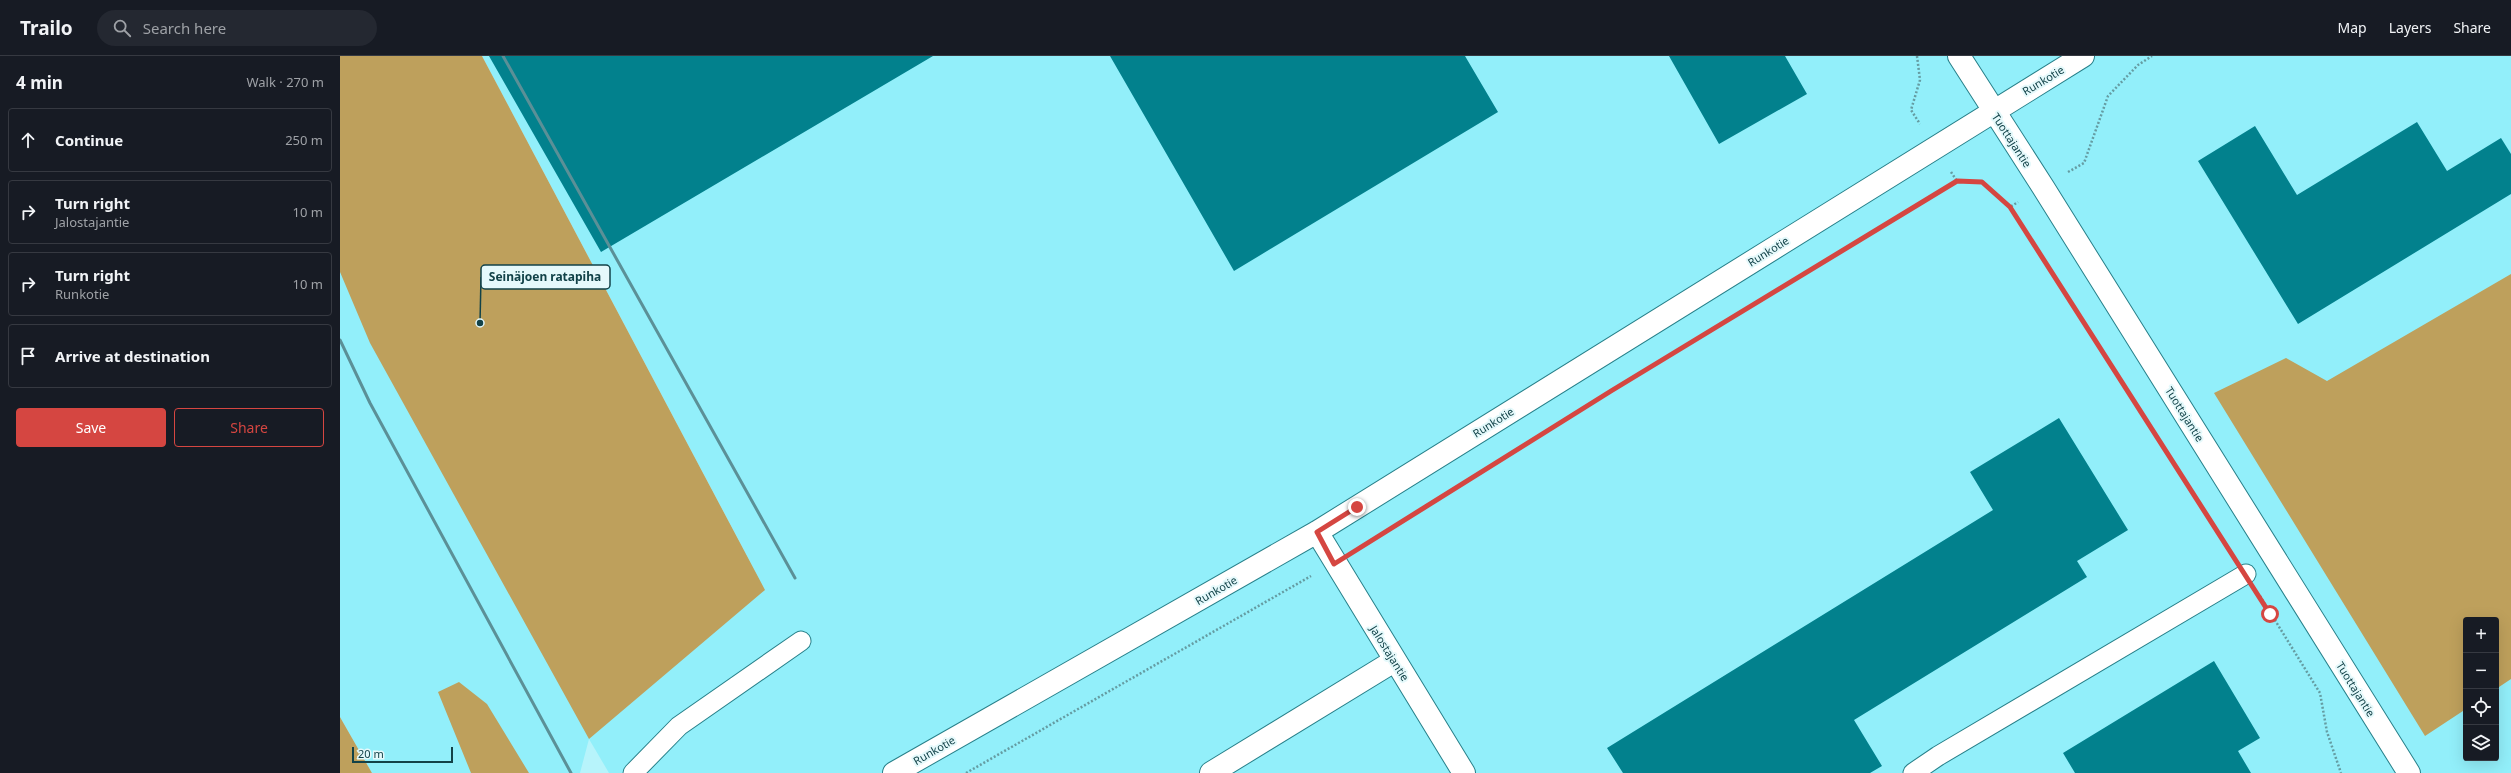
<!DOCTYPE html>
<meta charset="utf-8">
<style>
:root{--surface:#171b24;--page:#242831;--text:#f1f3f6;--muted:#9ea1a6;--line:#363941;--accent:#d54641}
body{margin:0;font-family:"Noto Sans",sans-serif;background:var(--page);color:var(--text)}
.controls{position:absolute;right:12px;bottom:12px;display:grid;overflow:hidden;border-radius:4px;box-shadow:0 4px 16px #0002}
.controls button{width:36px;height:36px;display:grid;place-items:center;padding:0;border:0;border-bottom:1px solid var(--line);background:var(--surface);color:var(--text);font:20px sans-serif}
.scale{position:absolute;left:12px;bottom:10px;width:101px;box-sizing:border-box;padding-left:4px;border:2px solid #124248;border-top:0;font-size:11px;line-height:14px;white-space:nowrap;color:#124248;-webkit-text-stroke:3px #e5f9fb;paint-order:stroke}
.stop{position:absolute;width:12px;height:12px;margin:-9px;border:3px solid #d54641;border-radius:50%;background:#fff}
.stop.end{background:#d54641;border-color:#fff;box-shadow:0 1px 4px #0008}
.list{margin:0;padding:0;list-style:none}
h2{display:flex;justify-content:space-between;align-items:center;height:52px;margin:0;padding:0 16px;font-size:17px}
h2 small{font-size:13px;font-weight:400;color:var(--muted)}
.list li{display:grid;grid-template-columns:26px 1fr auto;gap:12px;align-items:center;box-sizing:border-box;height:64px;margin:0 8px 8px;padding:0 8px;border:1px solid var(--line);border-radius:4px}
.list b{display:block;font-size:15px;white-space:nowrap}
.list p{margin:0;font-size:13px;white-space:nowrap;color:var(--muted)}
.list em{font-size:13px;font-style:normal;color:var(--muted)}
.actions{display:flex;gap:8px;padding:12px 16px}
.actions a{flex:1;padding:9px 0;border:1px solid var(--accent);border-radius:4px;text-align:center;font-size:14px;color:var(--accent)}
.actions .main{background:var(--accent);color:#fff}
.icon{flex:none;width:22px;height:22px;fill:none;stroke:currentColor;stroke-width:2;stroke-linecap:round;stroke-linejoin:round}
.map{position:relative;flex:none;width:2171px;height:717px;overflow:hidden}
header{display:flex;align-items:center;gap:24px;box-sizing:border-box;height:56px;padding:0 20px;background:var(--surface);border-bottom:1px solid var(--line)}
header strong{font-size:19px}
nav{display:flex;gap:22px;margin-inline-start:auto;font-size:14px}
.search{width:280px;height:36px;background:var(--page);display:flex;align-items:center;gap:10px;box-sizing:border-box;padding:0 14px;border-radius:22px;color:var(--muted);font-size:15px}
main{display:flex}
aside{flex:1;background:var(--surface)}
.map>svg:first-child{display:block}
.built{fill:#92effa;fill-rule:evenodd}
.forest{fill:#bea05c}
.building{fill:#02818d}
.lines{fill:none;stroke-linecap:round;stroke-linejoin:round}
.lane-casing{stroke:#28808a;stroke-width:21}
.street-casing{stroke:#28808a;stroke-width:24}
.secondary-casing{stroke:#28808a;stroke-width:24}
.path{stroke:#659ca2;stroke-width:2.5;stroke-dasharray:2 2;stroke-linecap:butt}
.lane{stroke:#fff;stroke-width:19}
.street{stroke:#fff;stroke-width:22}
.secondary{stroke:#fff;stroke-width:22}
.rail{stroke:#5b9097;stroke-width:3}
.route{stroke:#d54641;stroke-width:5}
.labels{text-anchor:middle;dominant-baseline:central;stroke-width:4;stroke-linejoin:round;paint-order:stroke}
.street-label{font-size:11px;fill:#124248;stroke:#e5f9fb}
.leader{fill:none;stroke:#124248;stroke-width:1.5}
.callout-dot{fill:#124248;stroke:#e5f9fb;stroke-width:1.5}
.callout{fill:#e5f9fb;stroke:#124248;stroke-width:1.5}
.callout-label{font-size:12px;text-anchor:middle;font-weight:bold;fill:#124248}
</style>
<header>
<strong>Trailo</strong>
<div class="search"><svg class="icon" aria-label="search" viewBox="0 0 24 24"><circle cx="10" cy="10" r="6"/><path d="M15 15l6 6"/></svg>Search here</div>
<nav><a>Map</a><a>Layers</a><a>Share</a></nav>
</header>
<main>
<aside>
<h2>4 min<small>Walk · 270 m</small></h2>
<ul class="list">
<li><svg class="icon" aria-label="ahead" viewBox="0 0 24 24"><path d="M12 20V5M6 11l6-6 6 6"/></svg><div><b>Continue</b></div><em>250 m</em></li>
<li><svg class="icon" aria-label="right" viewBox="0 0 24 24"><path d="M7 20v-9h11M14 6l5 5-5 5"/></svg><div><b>Turn right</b><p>Jalostajantie</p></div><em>10 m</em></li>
<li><svg class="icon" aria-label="right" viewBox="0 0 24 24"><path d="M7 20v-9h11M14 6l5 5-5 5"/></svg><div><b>Turn right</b><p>Runkotie</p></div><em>10 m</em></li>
<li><svg class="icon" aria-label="arrive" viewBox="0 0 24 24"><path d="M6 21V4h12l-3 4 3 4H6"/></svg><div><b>Arrive at destination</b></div></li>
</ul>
<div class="actions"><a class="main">Save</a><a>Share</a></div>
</aside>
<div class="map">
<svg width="2171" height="717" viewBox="0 0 2171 717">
<rect width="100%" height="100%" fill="#b7f4fb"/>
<path class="built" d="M0,0H137L423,530L142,0H2171V717H269L249,683L240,717H32L0,661ZM2126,564H2156V702H2126Z"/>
<path class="forest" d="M0,0H142L425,534L249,683L30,287L0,216Z
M2171,218V623L2156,633V564H2126V653L2085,680L1874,337L1946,302L1987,325Z
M119,626L147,648L189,717H131L98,636Z
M0,661L32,717H0Z"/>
<path class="building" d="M149,0H593L261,196Z
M770,0H1125L1158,56L894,215Z
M1329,0H1445L1467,38L1379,88Z
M2077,66L2107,115L2161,82L2171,98V138L1958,268L1858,105L1915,70L1957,139Z
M1719,362L1788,474L1737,505L1747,521L1514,664L1542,710L1530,717H1283L1267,692L1653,454L1630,416Z
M1874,605L1920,682L1898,695L1911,717H1735L1723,697Z"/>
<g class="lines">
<g class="lane-casing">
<path id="lane" d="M293,717L339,670L461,585
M1573,717L1598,700L1906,518"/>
</g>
<g class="street-casing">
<path id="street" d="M977,476L1124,717
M554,717L977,476L1743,0
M871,717L1054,605"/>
</g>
<g class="secondary-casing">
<path id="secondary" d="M1619,0L1703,131L2069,717"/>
</g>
<path class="path" d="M1577,0L1580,24L1571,54L1580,68
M1611,116L1617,125
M1728,116L1744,107L1768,40L1798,9L1812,0
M1670,151L1891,496
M1020,491L1271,335L1617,125L1642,126L1670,151L1678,146
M1920,540L1980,637L1987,676L2001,717
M626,717L971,520"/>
<use href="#lane" class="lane"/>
<use href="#street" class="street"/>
<use href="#secondary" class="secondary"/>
<path class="rail" d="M163,0L455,522
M0,284L30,347L231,717"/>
</g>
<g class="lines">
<path class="route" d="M1017,451L977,476L994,508L1271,335L1617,125L1642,126L1670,151L1930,558"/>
</g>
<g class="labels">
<g class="street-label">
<text transform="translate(1703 24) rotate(-31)">Runkotie</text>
<text transform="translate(1672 84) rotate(57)">Tuottajantie</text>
<text transform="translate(1428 195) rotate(-32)">Runkotie</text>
<text transform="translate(1845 358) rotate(58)">Tuottajantie</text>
<text transform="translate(1153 366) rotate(-32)">Runkotie</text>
<text transform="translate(876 534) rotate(-30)">Runkotie</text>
<text transform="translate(1050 597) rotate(58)">Jalostajantie</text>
<text transform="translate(2016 633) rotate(58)">Tuottajantie</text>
<text transform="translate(594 694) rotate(-30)">Runkotie</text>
</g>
</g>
<path class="leader" d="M140 267L141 221"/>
<circle class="callout-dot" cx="140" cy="267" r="4"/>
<rect class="callout" x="141" y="209" width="129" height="24" rx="4"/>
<g class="callout-label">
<text x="205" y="225">Seinäjoen ratapiha</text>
</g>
</svg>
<div class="controls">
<button>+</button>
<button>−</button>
<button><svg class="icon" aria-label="locate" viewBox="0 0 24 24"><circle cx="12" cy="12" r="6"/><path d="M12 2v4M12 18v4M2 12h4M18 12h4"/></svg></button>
<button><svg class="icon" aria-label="layers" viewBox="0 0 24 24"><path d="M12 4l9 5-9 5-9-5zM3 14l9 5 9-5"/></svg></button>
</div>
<div class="scale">20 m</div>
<div class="stop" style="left:1930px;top:558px"></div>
<div class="stop end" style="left:1017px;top:451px"></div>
</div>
</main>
